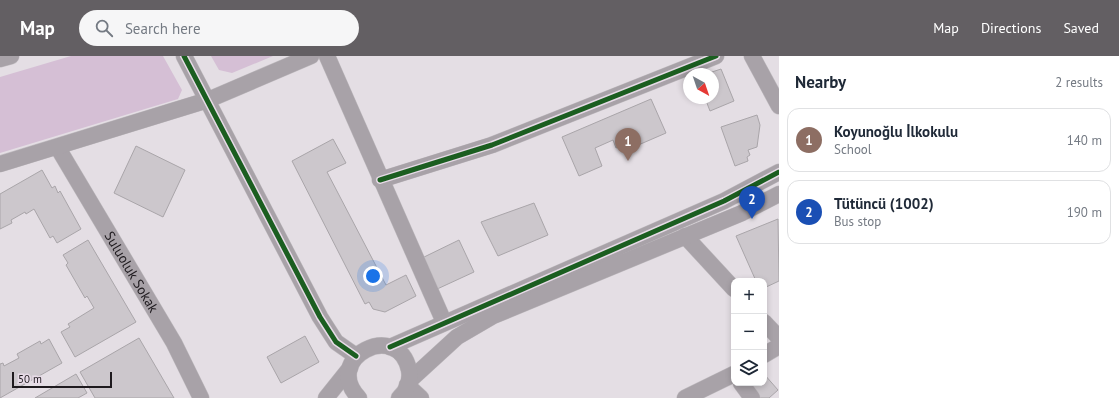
<!DOCTYPE html>
<meta charset="utf-8">
<style>
:root{--surface:#fff;--page:#f6f6f7;--text:#1f2937;--muted:#747a83;--line:#e0e1e3;--accent:#635f63}
body{margin:0;font-family:"PT Sans",sans-serif;background:var(--page);color:var(--text)}
.controls{position:absolute;right:12px;bottom:12px;display:grid;overflow:hidden;border-radius:8px;box-shadow:0 2px 6px #0003}
.controls button{width:36px;height:36px;display:grid;place-items:center;padding:0;border:0;border-bottom:1px solid var(--line);background:var(--surface);color:var(--text);font:20px sans-serif}
.compass{position:absolute;left:683px;top:12px;width:36px;height:36px;border-radius:50%;background:var(--surface);box-shadow:0 2px 6px #0003;rotate:140deg}
.scale{position:absolute;left:12px;bottom:10px;width:100px;box-sizing:border-box;padding-left:4px;border:2px solid #1e1a1e;border-top:0;font-size:11px;line-height:14px;white-space:nowrap;color:#1e1a1e;-webkit-text-stroke:3px #e7dbe7;paint-order:stroke}
.you{position:absolute;left:373px;top:220px;width:14px;height:14px;margin:-10px;border:3px solid #fff;border-radius:50%;background:#1a73e8;box-shadow:0 0 0 6px #1a73e833}
.badge{display:grid;place-items:center;width:26px;height:26px;border-radius:50%;background:var(--accent);color:#fff;font-size:13px;font-weight:700}
.pin{position:absolute;translate:-50% -33px;filter:drop-shadow(0 1px 2px #0008)}
.pin::after{content:'';position:absolute;top:21px;width:14px;height:12px;background:inherit;clip-path:polygon(0 0,100% 0,50% 100%)}
.list{margin:0;padding:0;list-style:none}
h2{display:flex;justify-content:space-between;align-items:center;height:52px;margin:0;padding:0 16px;font-size:17px}
h2 small{font-size:13px;font-weight:400;color:var(--muted)}
.list li{display:grid;grid-template-columns:26px 1fr auto;gap:12px;align-items:center;box-sizing:border-box;height:64px;margin:0 8px 8px;padding:0 8px;border:1px solid var(--line);border-radius:12px}
.list b{display:block;font-size:15px;white-space:nowrap}
.list p{margin:0;font-size:13px;white-space:nowrap;color:var(--muted)}
.list em{font-size:13px;font-style:normal;color:var(--muted)}
.icon{flex:none;width:22px;height:22px;fill:none;stroke:currentColor;stroke-width:2;stroke-linecap:round;stroke-linejoin:round}
.map{position:relative;flex:none;width:779px;height:342px;overflow:hidden}
header{display:flex;align-items:center;gap:24px;box-sizing:border-box;height:56px;padding:0 20px;background:var(--accent);color:#fff}
header strong{font-size:19px}
nav{display:flex;gap:22px;margin-inline-start:auto;font-size:14px}
.search{width:280px;height:36px;background:var(--page);display:flex;align-items:center;gap:10px;box-sizing:border-box;padding:0 14px;border-radius:22px;color:var(--muted);font-size:15px}
main{display:flex}
aside{flex:1;background:var(--surface)}
.map>svg:first-child{display:block}
.green{fill:#d5bfd5}
.building{fill:#ccc7cc;stroke:#a9a5a9}
.lines{fill:none;stroke-linecap:round;stroke-linejoin:round}
.minor-casing{stroke:#c0bcc0;stroke-width:17}
.minor{stroke:#a8a2a8;stroke-width:16}
.cycleway-casing{stroke:#e7dbe7;stroke-width:8}
.cycleway{stroke:#1b5e20;stroke-width:5}
.labels{text-anchor:middle;dominant-baseline:central;stroke-width:3;stroke-linejoin:round;paint-order:stroke}
.street-label{font-size:14px;fill:#1e1a1e;stroke:#e7dbe7}
</style>
<header>
<strong>Map</strong>
<div class="search"><svg class="icon" aria-label="search" viewBox="0 0 24 24"><circle cx="10" cy="10" r="6"/><path d="M15 15l6 6"/></svg>Search here</div>
<nav><a>Map</a><a>Directions</a><a>Saved</a></nav>
</header>
<main>
<div class="map">
<svg width="779" height="342" viewBox="0 0 779 342">
<rect width="100%" height="100%" fill="#e4dee4"/>
<path class="green" d="M71,0H163L182,34L178,43L0,97V21Z
M211,0H273L232,17L219,14Z"/>
<path class="building" d="M721,13L734,45L710,55L705,42H713V18H706Z
M651,43L666,77L636,90L633,84L616,92L613,84L595,92L602,110L579,120L562,81Z
M757,59L760,69L757,91L748,94L750,99L747,101L748,105L735,110L721,71Z
M333,83L346,107L327,116L386,229L406,219L416,240L385,256L373,253L369,246L365,248L292,105Z
M136,90L185,114L163,161L114,137Z
M42,114L52,132L55,130L58,137L60,135L81,173L57,187L53,180L50,182L34,153L26,158L25,156L11,164L12,167L0,173V138Z
M534,147L548,179L498,200L481,166Z
M778,163L779,225L764,232V225H756L736,180Z
M88,184L136,266L75,301L61,276L70,271L68,268L94,252L87,240L85,242L66,209L68,207L63,199Z
M459,184L474,216L435,234L420,203Z
M305,280L319,306L281,327L267,301Z
M139,282L174,342H95L80,316Z
M49,283L62,307L0,342V308L3,307L4,310L19,302L17,298L40,285L41,288Z
M76,318L87,337L78,342H35Z
M764,318L778,334L769,342H755L746,332L752,327H764Z"/>
<g class="lines">
<g class="minor-casing">
<g id="minor">
<path d="M184,0L320,261L336,286L356,300"/>
<path d="M327,0L444,266"/>
<path d="M752,0L779,50"/>
<path d="M0,3L11,0"/>
<path id="s1" d="M58,92L174,287L201,342"/>
<path d="M0,108L208,44L311,0"/>
<path d="M380,124L492,89L716,0"/>
<path d="M685,180L734,233"/>
<path d="M764,266L779,282"/>
<path d="M390,291L724,145L779,116"/>
<path d="M764,299L779,290"/>
<path d="M409,325L457,281L493,260L742,157L779,138"/>
<path d="M741,327L752,342"/>
<path d="M407,329L421,342"/>
<path d="M326,342L350,312"/>
<path d="M359,342C321,302 398,263 409,314C411,324 407,335 399,342"/>
<path d="M685,342L734,318"/>
</g>
</g>
<use href="#minor" class="minor"/>
<g class="cycleway-casing">
<path id="cycleway" d="M184,0L320,261L336,286L356,300
M380,124L492,89L716,0
M390,291L724,145L779,116"/>
</g>
<use href="#cycleway" class="cycleway"/>
</g>
<g class="labels">
<g class="street-label">
<text stroke="none"><textPath href="#s1" startOffset="144">Suluoluk Sokak</textPath></text>
</g>
</g>
</svg>
<div class="controls">
<button>+</button>
<button>−</button>
<button><svg class="icon" aria-label="layers" viewBox="0 0 24 24"><path d="M12 4l9 5-9 5-9-5zM3 14l9 5 9-5"/></svg></button>
</div>
<svg class="compass" viewBox="-18 -18 36 36"><path d="M0-13l5 13h-10z" fill="#e53935"/><path d="M0 13l5-13h-10z" fill="#747a83"/></svg>
<div class="scale">50 m</div>
<div class="you"></div>
<div class="pin badge" style="left:628px;top:105px;background:#8d6e63">1</div>
<div class="pin badge" style="left:752px;top:163px;background:#1a4fb4">2</div>
</div>
<aside>
<h2>Nearby<small>2 results</small></h2>
<ul class="list">
<li><span class="badge" style="background:#8d6e63">1</span><div><b>Koyunoğlu İlkokulu</b><p>School</p></div><em>140 m</em></li>
<li><span class="badge" style="background:#1a4fb4">2</span><div><b>Tütüncü (1002)</b><p>Bus stop</p></div><em>190 m</em></li>
</ul>
</aside>
</main>
